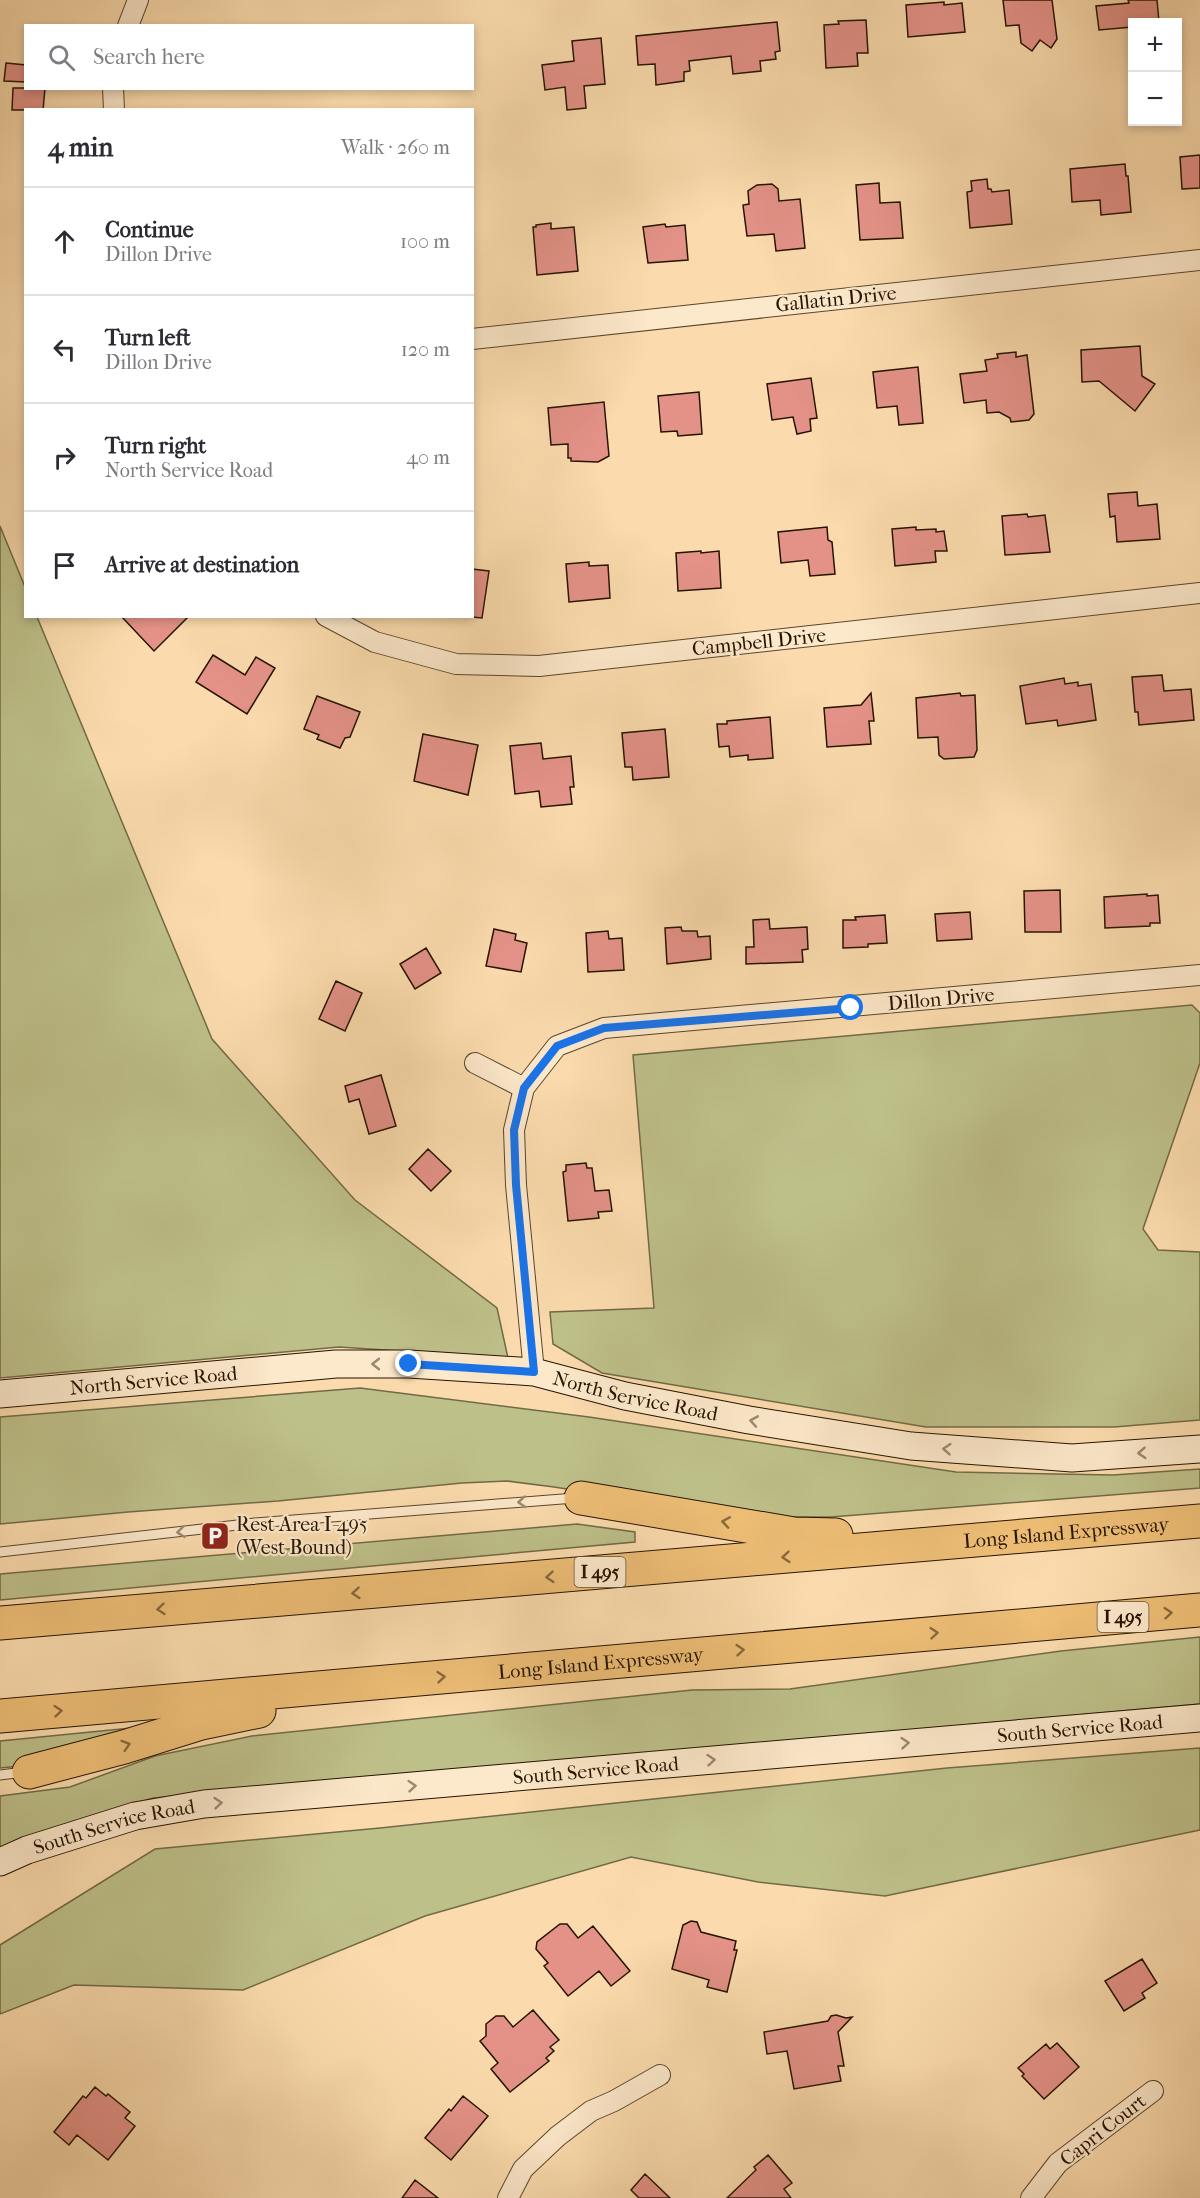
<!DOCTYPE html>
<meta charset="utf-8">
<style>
:root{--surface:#fff;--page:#f7f7f7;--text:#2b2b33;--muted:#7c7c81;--line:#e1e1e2}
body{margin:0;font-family:"IM FELL French Canon",serif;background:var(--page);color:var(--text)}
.controls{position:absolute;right:18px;top:18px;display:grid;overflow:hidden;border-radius:0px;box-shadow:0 3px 9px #0003}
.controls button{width:54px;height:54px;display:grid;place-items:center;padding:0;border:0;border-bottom:2px solid var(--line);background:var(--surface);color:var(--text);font:30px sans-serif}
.stop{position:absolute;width:18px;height:18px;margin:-14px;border:4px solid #1a73e8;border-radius:50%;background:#fff}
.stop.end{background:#1a73e8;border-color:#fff;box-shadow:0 2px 6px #0008}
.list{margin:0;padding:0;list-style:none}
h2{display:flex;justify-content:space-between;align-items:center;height:78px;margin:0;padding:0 24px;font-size:26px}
h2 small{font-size:20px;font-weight:400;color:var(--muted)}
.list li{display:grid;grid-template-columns:39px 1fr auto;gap:18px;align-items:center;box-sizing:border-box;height:108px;padding:0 24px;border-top:2px solid var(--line)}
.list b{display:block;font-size:22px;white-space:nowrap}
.list p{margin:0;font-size:20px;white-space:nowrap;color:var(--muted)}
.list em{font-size:20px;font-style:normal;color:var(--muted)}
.icon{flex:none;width:33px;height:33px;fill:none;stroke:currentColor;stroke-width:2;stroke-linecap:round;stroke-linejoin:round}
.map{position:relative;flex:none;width:1200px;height:2198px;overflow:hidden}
.search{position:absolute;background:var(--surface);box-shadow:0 3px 9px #0003;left:24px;top:24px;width:450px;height:66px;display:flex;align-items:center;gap:15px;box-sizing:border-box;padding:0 21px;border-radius:0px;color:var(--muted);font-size:22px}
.panel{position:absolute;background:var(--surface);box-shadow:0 3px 9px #0003;left:24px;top:108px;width:450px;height:510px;border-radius:0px}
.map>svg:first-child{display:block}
.green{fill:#bec08a;stroke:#726a46;stroke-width:1.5}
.building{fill:#e49288;stroke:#251401;stroke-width:1.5}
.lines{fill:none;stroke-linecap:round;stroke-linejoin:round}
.service-casing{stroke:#5a462c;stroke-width:11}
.minor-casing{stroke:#5a462c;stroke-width:22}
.secondary-casing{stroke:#251401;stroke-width:29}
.motorway-casing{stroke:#251401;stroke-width:35}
.service{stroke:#fce8ca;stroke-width:9}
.minor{stroke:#fce8ca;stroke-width:20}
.secondary{stroke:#fce8ca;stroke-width:27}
.motorway{stroke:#eebe76;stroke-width:33}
.oneway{stroke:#9b8970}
.oneway2{stroke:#8a693c}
.route{stroke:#1a73e8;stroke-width:8}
.labels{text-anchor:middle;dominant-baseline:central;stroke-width:4.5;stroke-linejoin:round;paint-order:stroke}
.shield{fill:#fce8ca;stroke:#66543d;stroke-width:1.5}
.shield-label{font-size:18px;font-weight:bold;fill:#251401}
.street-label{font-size:20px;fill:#251401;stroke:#fce8ca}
.poi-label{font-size:20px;fill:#251401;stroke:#fce8ca;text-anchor:start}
</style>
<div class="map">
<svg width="1200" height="2198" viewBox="0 0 1200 2198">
<rect width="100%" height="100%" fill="#fbdbad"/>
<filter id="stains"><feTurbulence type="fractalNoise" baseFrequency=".00333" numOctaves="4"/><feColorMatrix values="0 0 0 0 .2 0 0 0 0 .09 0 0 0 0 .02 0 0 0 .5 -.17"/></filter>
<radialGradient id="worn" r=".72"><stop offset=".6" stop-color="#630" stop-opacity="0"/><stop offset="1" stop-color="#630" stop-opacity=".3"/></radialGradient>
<path class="green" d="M0,526L25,587L26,616L37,617L212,1039L355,1200L497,1308L508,1358L339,1347L0,1378Z
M1192,1005L1200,1013V1063L1143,1229L1158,1250L1200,1252V1420L1114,1427H926L602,1373L553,1344L550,1312L654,1308L633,1055Z
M360,1388L589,1417L956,1472L1113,1475L1200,1469V1488L831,1517H743L554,1487L507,1481L462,1483L278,1501L128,1512L0,1524V1417Z
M577,1524L635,1532V1542L0,1600V1574Z
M1200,1637V1704L153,1798L69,1824L0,1851V1796L70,1787L155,1756L252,1736L692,1690L790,1689L1061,1651Z
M131,1728L31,1765L0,1768V1741Z
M1200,1748V1830L885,1896L758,1882L631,1857L425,1916L243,1990L74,1985L0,2014V1945L155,1849L380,1828L947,1768Z"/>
<path class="building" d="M1003,0H1052L1057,39L1051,48L1040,40L1032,51L1021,43L1019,25L1006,26Z
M1128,0H1157L1159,22H1132V27L1099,30L1096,6L1129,3Z
M944,2V5L962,3L965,32L908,37L906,5Z
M866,20L868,53H857L858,66L826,68L824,25L839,24L838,21Z
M777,22L780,51L775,52L776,59L760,61L761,71L733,74L731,56L689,61L690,71L684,72V81L656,85L655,64L638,65L636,36Z
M601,38L605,84L584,86L586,108L567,110L565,87L545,90L542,65L574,61L572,41Z
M6,63L26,65V82L4,81Z
M13,88H45L43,110H12Z
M1200,155V188L1182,189L1180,157Z
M1125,164L1126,176H1128L1131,212L1101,215L1100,200L1072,202L1070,169Z
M987,179L988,189H991L992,192L1009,190L1012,224L970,228L967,192L972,191L971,181Z
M879,183L880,203L900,202L903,238L860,240L856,185Z
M772,184L778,189L779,201L800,199L805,248L776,251L774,234L747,236L743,205L749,204L748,191L757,185Z
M551,223V229L574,227L578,271L537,275L533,227H536V225Z
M665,224L666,227L685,225L688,260L648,263L643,227Z
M1140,346L1142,376L1155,384L1135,411L1099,381L1082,382L1081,350Z
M1016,352V357L1027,355L1034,414L1029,420L1011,422L1010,418L999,412L987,413L986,400L964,403L960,374L987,371L985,360L998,358L997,354Z
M918,367L923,423L899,425L897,406L877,408L873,372Z
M811,378L817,418L810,419L811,431L797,434L793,417L772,420L767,384Z
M699,392L702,434L678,436L677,431L661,432L658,396Z
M604,402L609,456L598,462L571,461V458H568V444L551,445L548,408Z
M1137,492L1138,506L1157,504L1160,539L1117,542L1115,516L1110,517L1108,494Z
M1027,514L1028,517L1045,515L1050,552L1005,555L1002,516Z
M827,527L828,540L832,542L835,574L810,576L808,560L781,563L778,532Z
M916,527V530L936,529V532L944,531L947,551H935L936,562L895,566L892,529Z
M701,551V553L719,551L721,588L678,591L676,553Z
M589,562V566L608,565L610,598L569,602L566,564Z
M472,569L489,571L482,618L472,617Z
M121,616H189L154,651Z
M213,655L245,675L256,657L275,668L247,714L196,682Z
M1162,675L1164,691L1191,689L1194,720L1139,725L1138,712H1135L1132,677Z
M1064,678L1065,684L1078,682V686L1091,684L1096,720L1058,726L1057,720L1026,724L1020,686Z
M871,693L874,721H869L871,744L827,747L824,708L861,705Z
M960,693L961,696L975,695L977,750L974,757L944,759L939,755L938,737L918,738L916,698Z
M317,696L360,712L350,737L345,738L340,748L317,739L319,735L304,729Z
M770,717L773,758L748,760V755L730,757L729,746L719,747L717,724H727V721Z
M665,729L669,777L633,780L632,767H625L622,733Z
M423,734L478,745L468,795L414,781Z
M541,743L543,759L571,756L574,787H570L572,804L541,807L539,791L515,794L510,746Z
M1060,890L1061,932H1025L1024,891Z
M1147,894V896L1158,895L1160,923H1150V926L1105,928L1104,897Z
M970,912L972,939L937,941L935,914Z
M885,915L887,943L868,944V947L843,948V920H856L855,917Z
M769,919L770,929L807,927L808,949L802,950L803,962L746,964V947H754L753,920Z
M681,927L682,931H697L698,937L710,936L711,959L667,964L665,928Z
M494,929L516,934L515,940L527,943L521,972L486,966Z
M608,931L609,939L622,938L624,970L588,972L586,933Z
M426,948L441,973L415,989L400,964Z
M336,981L362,993L345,1031L319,1019Z
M381,1075L396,1126L369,1134L359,1099L349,1102L345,1086Z
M428,1149L451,1171L431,1191L409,1169Z
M586,1163L587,1168H592L595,1191L609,1190L612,1211L598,1212L599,1218L568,1221L563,1172L566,1171V1165Z
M691,1921L697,1922L701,1932L736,1941L734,1950H737L727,1992L707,1987L709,1980L672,1969L683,1925Z
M560,1924H567L578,1938L593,1926L630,1971L611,1986L599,1971L568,1996L544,1966L548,1963L536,1949L537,1942Z
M1142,1959L1157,1983L1142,1993L1145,1998L1124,2011L1105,1981Z
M533,2010L559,2040L550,2047L554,2051L546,2058L549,2061L510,2092L491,2069L498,2063L480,2041L486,2036V2024L496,2016H504L513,2027Z
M836,2015L846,2018L852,2017L838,2032L844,2066H838L841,2081L794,2089L787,2051L767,2054L764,2032L828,2021L831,2016Z
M1057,2043L1079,2067L1044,2099L1022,2076L1024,2074L1018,2068L1046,2044L1050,2049Z
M95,2087L106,2096L108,2094L130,2112L125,2118L135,2126L108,2160L77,2135L69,2145L54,2132L83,2096L86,2098Z
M463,2096L488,2116L451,2160L425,2138L449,2109L451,2111Z
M768,2155L792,2183L784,2189L791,2198H727L756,2170L754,2167Z
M645,2174L670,2198H639L631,2190Z
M415,2180L438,2198H402Z"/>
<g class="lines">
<g class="service-casing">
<path id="service" d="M0,1552L255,1523L575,1498
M0,1775L24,1772"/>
</g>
<g class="minor-casing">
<path id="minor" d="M128,26L138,0
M113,88L114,110
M472,339L1200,260
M326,616L375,642L456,664L539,666L1200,593
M475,1063L524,1088
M534,1372L516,1185L514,1130L524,1088L557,1046L604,1028L1200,975
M508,2198L523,2169L558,2136L591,2111L614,2101L660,2075
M1031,2198L1058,2163L1153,2091"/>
</g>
<g class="secondary-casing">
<g id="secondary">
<path id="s1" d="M0,1394L336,1364H409L534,1372L625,1396L749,1420L911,1446L1072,1458L1200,1449"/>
<path id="s2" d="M0,1862L27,1850L135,1816L204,1804L1200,1718"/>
</g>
</g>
<g class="motorway-casing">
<g id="motorway">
<path d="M581,1498L794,1534L836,1535"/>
<path id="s3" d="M0,1623L1200,1521"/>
<path id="s4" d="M0,1716L1200,1610"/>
<path d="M29,1772L124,1747L201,1723L259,1711"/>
</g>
</g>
<use href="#service" class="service"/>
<use href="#minor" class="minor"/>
<use href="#secondary" class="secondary"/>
<use href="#motorway" class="motorway"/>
</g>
<defs><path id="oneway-chevron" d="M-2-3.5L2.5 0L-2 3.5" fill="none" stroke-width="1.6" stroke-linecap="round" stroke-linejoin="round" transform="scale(1.5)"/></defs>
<g class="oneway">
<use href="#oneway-chevron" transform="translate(376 1364) rotate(180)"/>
<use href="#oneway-chevron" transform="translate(754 1421) rotate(-170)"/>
<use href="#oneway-chevron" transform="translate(947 1449) rotate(-176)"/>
<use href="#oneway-chevron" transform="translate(1142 1453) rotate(176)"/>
<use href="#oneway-chevron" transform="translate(522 1502) rotate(176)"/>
<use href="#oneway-chevron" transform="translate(181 1532) rotate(174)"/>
<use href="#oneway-chevron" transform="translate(905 1743) rotate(-5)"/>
<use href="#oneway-chevron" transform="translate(711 1760) rotate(-5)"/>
<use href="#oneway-chevron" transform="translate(412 1786) rotate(-5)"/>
<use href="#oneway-chevron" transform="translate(218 1803) rotate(-5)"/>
</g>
<g class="oneway2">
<use href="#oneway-chevron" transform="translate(726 1522) rotate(-171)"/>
<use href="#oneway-chevron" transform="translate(786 1557) rotate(175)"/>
<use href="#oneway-chevron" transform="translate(550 1577) rotate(175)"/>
<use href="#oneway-chevron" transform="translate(356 1593) rotate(175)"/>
<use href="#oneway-chevron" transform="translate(161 1609) rotate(175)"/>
<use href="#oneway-chevron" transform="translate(1168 1613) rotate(-5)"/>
<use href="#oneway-chevron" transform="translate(934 1633) rotate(-5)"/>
<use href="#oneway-chevron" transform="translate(740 1650) rotate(-5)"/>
<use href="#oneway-chevron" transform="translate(441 1677) rotate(-5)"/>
<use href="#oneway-chevron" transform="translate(58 1711) rotate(-5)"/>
<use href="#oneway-chevron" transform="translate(126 1745) rotate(-17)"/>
</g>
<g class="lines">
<path class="route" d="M409,1364L534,1372L516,1185L514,1130L524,1088L557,1046L604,1028L851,1008"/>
</g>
<defs>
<g id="parking-square" transform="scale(1.5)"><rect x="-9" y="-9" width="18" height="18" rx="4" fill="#8f2418" stroke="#fce8ca"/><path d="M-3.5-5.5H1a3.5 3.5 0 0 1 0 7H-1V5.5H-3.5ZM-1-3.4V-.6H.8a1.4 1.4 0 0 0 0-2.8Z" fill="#fff"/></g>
</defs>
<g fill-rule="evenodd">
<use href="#parking-square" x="215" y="1536"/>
</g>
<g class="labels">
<g class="shield">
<rect x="574.5" y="1557" width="51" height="30" rx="4.5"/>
<rect x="1097.5" y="1602" width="51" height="30" rx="4.5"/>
</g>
<g class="shield-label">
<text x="600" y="1572">I 495</text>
<text x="1123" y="1617">I 495</text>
</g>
<g class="street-label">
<text transform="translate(836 299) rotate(-6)">Gallatin Drive</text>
<text transform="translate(759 642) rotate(-6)">Campbell Drive</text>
<text transform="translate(941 999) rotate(-5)">Dillon Drive</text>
<text stroke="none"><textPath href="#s1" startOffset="154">North Service Road</textPath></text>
<text stroke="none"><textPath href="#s1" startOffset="640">North Service Road</textPath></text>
<text stroke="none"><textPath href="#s3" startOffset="1070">Long Island Expressway</textPath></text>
<text stroke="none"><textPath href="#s4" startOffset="603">Long Island Expressway</textPath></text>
<text stroke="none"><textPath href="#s2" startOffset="1092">South Service Road</textPath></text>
<text stroke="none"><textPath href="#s2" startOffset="606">South Service Road</textPath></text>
<text stroke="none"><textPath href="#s2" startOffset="120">South Service Road</textPath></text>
<text transform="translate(1103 2130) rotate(-38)">Capri Court</text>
</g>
<g class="poi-label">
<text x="236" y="1524">Rest Area I-495<tspan x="236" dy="23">(West Bound)</tspan></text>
</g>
</g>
<rect width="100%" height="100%" filter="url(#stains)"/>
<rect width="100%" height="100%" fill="url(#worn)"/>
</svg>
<div class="controls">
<button>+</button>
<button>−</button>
</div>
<div class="stop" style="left:851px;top:1008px"></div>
<div class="stop end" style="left:409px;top:1364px"></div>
<div class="search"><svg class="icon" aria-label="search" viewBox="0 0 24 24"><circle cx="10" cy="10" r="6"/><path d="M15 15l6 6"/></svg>Search here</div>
<section class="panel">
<h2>4 min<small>Walk · 260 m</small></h2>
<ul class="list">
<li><svg class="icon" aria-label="ahead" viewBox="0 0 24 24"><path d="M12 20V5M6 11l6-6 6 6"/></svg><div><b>Continue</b><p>Dillon Drive</p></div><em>100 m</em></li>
<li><svg class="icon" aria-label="left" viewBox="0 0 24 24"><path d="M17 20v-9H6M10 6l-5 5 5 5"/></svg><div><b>Turn left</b><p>Dillon Drive</p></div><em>120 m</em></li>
<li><svg class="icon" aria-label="right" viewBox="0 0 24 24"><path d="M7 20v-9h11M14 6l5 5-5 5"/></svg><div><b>Turn right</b><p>North Service Road</p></div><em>40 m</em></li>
<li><svg class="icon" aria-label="arrive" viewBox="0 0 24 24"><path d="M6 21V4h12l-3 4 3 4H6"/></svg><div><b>Arrive at destination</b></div></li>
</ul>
</section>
</div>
